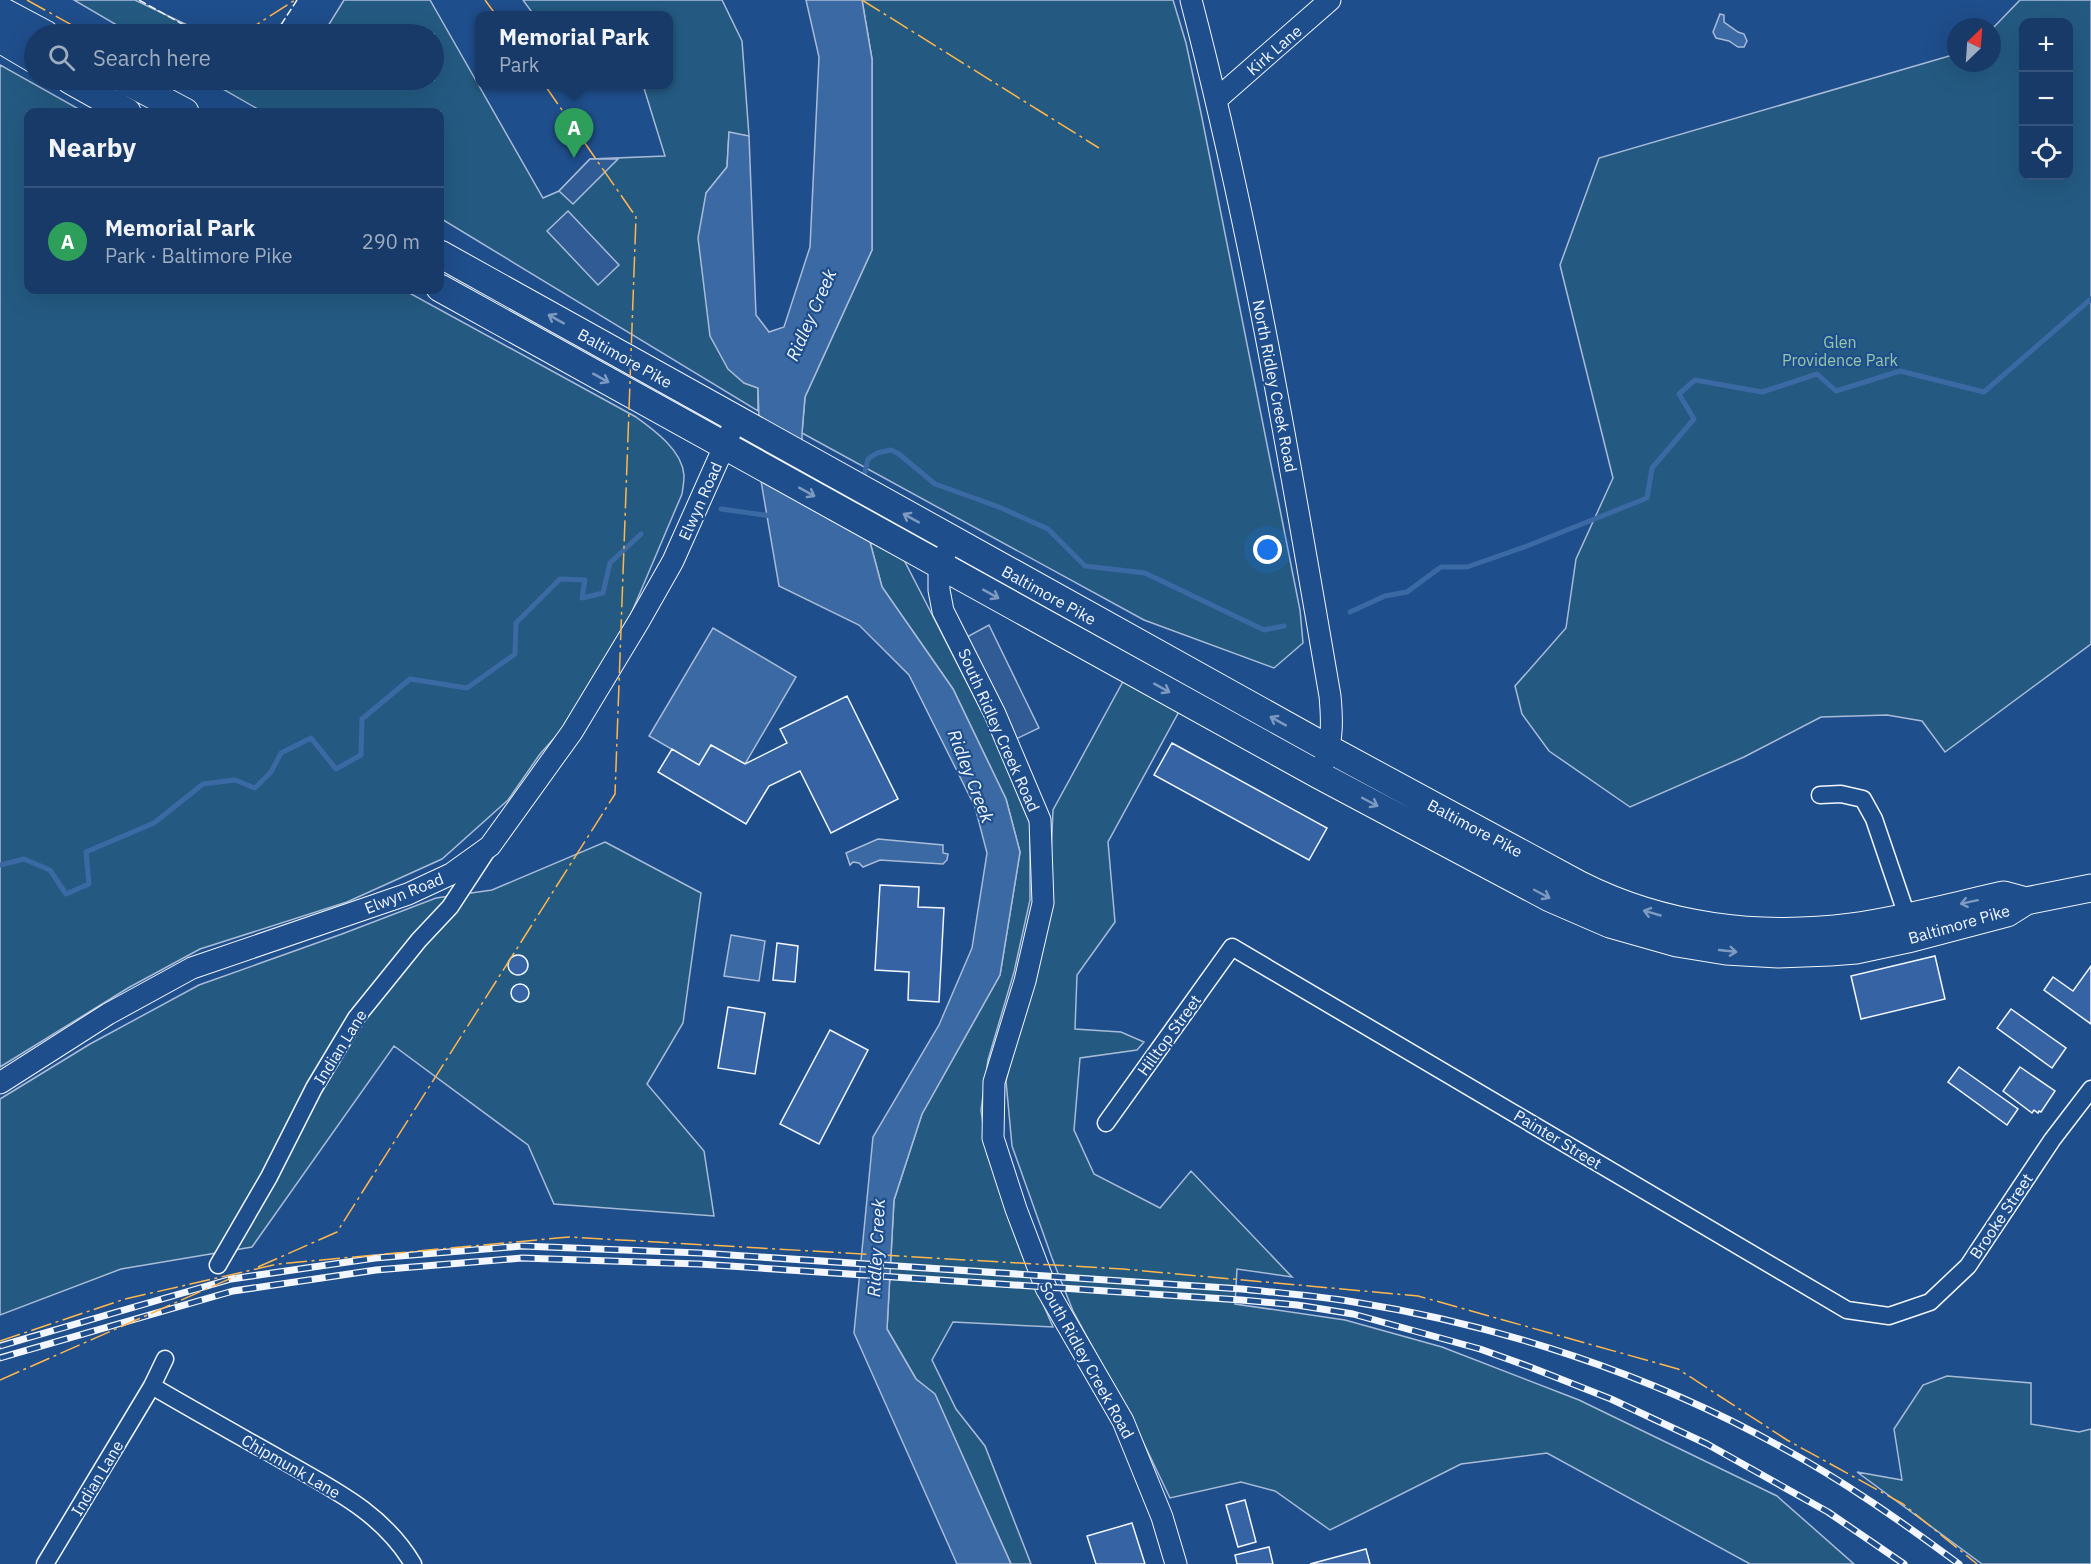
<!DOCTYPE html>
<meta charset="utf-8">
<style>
:root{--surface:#173a69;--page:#20416f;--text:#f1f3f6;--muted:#9eadc0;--line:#36547d;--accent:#e69b98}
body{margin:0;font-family:"IBM Plex Sans",sans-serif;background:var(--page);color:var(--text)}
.controls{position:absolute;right:18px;top:18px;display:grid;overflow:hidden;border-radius:12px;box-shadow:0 6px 24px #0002}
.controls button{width:54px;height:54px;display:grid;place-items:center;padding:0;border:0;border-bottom:2px solid var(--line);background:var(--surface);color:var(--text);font:30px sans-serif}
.compass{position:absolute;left:1947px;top:18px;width:54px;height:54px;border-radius:50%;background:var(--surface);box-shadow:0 6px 24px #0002;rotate:25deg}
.you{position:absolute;left:1268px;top:550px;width:21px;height:21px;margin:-15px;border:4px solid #fff;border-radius:50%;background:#1a73e8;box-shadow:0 0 0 9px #1a73e833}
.badge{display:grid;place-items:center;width:39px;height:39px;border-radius:50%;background:var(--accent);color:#fff;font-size:20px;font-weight:700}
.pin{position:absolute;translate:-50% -50px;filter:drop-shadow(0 2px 3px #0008)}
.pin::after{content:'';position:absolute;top:32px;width:21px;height:18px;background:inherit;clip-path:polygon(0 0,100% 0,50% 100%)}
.popup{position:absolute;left:475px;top:11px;width:198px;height:78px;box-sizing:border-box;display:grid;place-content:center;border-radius:12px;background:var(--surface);filter:drop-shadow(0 2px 4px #0005);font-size:20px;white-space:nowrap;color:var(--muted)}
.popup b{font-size:22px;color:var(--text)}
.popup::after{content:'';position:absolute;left:50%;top:100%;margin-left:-12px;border:12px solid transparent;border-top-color:var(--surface)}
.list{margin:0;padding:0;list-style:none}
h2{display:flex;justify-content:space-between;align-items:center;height:78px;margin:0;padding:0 24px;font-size:26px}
h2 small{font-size:20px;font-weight:400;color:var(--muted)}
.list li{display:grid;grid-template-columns:39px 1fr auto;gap:18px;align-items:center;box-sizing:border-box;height:108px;padding:0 24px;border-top:2px solid var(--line)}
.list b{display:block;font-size:22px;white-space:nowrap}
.list p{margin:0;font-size:20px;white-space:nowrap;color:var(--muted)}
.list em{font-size:20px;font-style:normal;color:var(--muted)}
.icon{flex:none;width:33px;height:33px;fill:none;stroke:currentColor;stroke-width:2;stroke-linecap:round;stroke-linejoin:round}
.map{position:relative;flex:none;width:2091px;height:1564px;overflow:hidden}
.search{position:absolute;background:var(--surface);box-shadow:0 6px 24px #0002;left:24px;top:24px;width:420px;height:66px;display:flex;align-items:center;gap:15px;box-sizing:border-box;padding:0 21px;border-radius:33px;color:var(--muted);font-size:22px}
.panel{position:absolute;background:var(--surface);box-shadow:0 6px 24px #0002;left:24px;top:108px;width:420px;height:186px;border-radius:12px}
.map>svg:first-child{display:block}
.green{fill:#245a82;stroke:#a8bbd7;stroke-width:1.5;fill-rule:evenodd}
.parking{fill:#305b95;stroke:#a8bbd7;stroke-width:1.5}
.water{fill:#3b69a3;stroke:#a8bbd7;stroke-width:1.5}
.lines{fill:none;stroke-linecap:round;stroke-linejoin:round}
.stream{stroke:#3b69a3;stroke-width:5}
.building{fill:#3563a3;stroke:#f2f6ff;stroke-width:1.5}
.minor-casing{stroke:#f2f6ff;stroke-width:19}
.tertiary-casing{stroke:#f2f6ff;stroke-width:23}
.primary-casing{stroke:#f2f6ff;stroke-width:29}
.minor{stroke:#1f4e8c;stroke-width:16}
.tertiary{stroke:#1f4e8c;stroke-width:21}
.primary{stroke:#1f4e8c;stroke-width:27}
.rail-casing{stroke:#f2f6ff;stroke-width:7}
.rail{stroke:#1f4e8c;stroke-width:4.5;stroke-dasharray:14;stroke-linecap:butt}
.fence{stroke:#f2f6ff;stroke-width:1.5;stroke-dasharray:8 3;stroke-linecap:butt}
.power{stroke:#ffb74d;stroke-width:1.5;stroke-dasharray:21 4.5 3 4.5;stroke-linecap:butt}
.oneway{stroke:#7e9ac0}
.labels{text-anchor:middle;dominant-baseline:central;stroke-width:4.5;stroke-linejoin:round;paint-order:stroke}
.street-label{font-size:16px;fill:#f2f6ff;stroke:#1f4e8c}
.park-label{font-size:16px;fill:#97c8a6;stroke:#1f4e8c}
.water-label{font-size:18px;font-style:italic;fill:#f2f6ff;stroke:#1f4e8c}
</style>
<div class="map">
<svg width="2091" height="1564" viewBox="0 0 2091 1564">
<rect width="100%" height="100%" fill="#1f4e8c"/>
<path class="green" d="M74,0H135L206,34H132Z
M344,0H430L543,198L559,191L590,159L665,156L643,85L668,84V15H534L523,0H722L742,41L749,136L729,133L727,167L706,193L744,383L758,388V411L440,218V112H263L207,80H434V34H323Z
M862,0H1173L1186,43L1201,113L1300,610L1303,643L1274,668L1144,620L802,433L805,397L872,250V59Z
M2020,0H2091V644L1945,752L1922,721L1887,715L1821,717L1744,757L1630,807L1549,751L1522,714L1515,686L1566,628L1576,559L1613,478L1560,265L1599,158L1956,54V63H1992V29ZM2024,22H2068V176H2024Z
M0,65L84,112H28V290H404L636,417C654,430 682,450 684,475C684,481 683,488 682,494L631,614L566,725L540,754L508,800L442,859L347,902L200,949L128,988L0,1067Z
M870,542L904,560L1012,770L1030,816V900L1014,972L988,1060L981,1110L987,1154L1034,1283L1053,1327L953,1322L932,1360L956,1409L985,1446L1031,1564H1011L935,1395L916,1379L887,1329L894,1200L922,1114L1000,975L1020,852L1006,799L953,689L882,587Z
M1126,676L1182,706L1108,842L1115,922L1077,975L1075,1029L1121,1032L1144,1042L1137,1050L1080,1058L1074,1130L1094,1174L1160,1208L1191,1171L1292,1277L1237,1269L1235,1304L1345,1320L1442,1347L1579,1400L1777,1496L1854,1564H1750L1547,1453L1461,1464L1330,1530L1275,1491L1241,1482L1170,1498L1135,1425L1073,1311L1052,1258L1012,1146L1006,1081L1049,904L1053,810Z
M605,842L701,893L683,1023L647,1084L704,1151L714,1216L554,1204L528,1145L394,1046L252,1247L121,1269L0,1315V1099L90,1044L199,985L342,934L436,898L492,890Z
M1947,1376L2031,1383V1424L2079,1432L2091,1429V1564H1982L1857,1472L1902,1480L1894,1429L1923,1385Z"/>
<path class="parking" d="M590,159H618L573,204L559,191Z
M568,211L619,265L598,285L547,231Z
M989,625L1039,728L1016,739L965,638Z"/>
<path class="water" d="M806,0H862L872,59V250L805,397L802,433V504L870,542L882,587L953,689L1006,799L1020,852L1000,975L922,1114L894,1200L887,1329L916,1379L935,1394L1011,1564H957L854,1333L873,1137L939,1025L972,948L987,853L975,807L909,675L859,625L779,586L761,481L758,388L744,383L728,369L710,336L698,238L706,193L727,167L729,132L749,136L756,315L769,332L784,327L810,247L819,57Z
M1720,14L1724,15V22L1738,32L1744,34L1747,41L1744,47H1738L1729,41L1716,38L1713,32Z
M713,628L796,677L745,764L711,745L699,765L649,736Z
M878,839L943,845V853L948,854L947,860L943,864L880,860L863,867L859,863L853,862L850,865L846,853Z
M731,935L765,941L759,981L724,976Z"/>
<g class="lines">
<path class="stream" d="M863,480L868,459L877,453L891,450L899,454L935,484L999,507L1048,529L1085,566L1145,573L1264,630L1284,626
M721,509L772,516
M1350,612L1385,596L1407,592L1441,567H1467L1527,546L1647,498L1652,468L1694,419L1679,394L1695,380L1762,392L1817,374L1836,391L1900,371L1984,392L2091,299
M0,865L24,859L50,870L66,894L89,884L86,852L154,823L203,784L235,780L255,788L271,772L281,753L311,738L336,769L361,755L362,719L410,679L467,688L515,654L516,623L560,579L585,580L582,598L603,593L610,563L641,534"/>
</g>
<path class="building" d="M847,696L898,799L831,833L800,771L769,786L746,824L658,772L672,749L699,765L711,745L745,764L787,743L780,729Z
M1172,743L1327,828L1309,860L1154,775Z
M880,885L919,887L918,907L944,908L939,1002L908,1000L909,972L875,970Z
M777,943L798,946L795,982L773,980Z
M508 965a10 10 0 1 1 20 0a10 10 0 1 1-20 0Z
M1935,956L1945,999L1861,1019L1851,976Z
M2091,966V1024L2044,990L2053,977L2073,991Z
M511 993a9 9 0 1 1 18 0a9 9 0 1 1-18 0Z
M728,1007L765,1013L755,1074L718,1068Z
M2011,1009L2066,1048L2052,1068L1997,1028Z
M830,1030L868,1050L819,1144L780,1124Z
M1959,1067L2018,1109L2007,1125L1948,1082Z
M2020,1067L2055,1091L2041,1112L2039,1111L2038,1113L2034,1110L2032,1113L2003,1091Z
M1245,1500L1256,1542L1238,1547L1226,1505Z
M1132,1523L1145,1564H1096L1087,1536Z
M1269,1547L1273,1564H1237L1235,1555Z
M1366,1549L1370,1564H1310Z"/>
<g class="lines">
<g class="minor-casing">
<path id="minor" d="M1820,795L1841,794L1863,799L1874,819L1907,916
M1106,1123L1232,947L1847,1310L1889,1316L1930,1302L1968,1266L2052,1140L2091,1089
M218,1265L269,1177L314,1088L356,1018L419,940L450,907L486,852
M152,1386C193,1410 234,1433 275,1456C328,1487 381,1510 413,1564
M45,1564L152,1386L165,1359"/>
</g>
<g class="tertiary-casing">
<path id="tertiary" d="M1191,0C1251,229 1290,463 1330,696C1332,718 1333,739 1325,760
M1217,99L1330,0
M945,554L940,566L939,576V590L943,611L995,714L1040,820L1043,903L1025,981L994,1082L993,1138L1016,1209L1046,1288L1123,1421L1162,1517L1176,1564
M0,1083L108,1014L192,968L408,894L451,874L490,846L572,732L639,621L673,561L731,431"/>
</g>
<g class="primary-casing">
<path id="primary" d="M0,10L45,34
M0,39L34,59
M70,80L127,112
M125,80L185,112
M440,254L1329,749L1580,885C1663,927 1759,939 1852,927C1903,920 1954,906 2004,895L2026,901
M440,288L1319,775L1550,898L1610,924L1677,943L1726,951L1778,954L1830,952L1856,950L1912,938L2007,913L2026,901L2091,888"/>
</g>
<use href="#minor" class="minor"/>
<use href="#tertiary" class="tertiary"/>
<use href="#primary" class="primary"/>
<g class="rail-casing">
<path id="rail" d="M0,1346L231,1279L375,1258L522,1246L700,1253L1242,1289C1280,1293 1317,1296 1354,1302C1500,1325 1652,1375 1781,1447C1844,1481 1902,1522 1959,1564
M0,1358L233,1291L376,1270L522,1258L699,1264L1241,1300L1297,1305L1353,1314L1480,1349L1530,1367L1611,1399L1707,1444L1828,1512L1904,1564"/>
</g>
<use href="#rail" class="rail"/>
<path class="fence" d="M139,0L200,34
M275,34L297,0"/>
<path class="power" d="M27,0L88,34
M485,0L496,15
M862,0L1099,148
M242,34L295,0
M168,80H169
M258,1267L337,1232L615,794L636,217L544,84
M0,1341L125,1299L278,1264L569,1237L1123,1269L1418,1296L1678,1369L1787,1440L1903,1504L1977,1564
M0,1380L236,1276"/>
</g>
<defs><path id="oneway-shaft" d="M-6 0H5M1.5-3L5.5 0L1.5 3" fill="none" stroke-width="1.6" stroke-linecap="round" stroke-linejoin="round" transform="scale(1.5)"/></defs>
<g class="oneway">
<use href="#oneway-shaft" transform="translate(556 319) rotate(-151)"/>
<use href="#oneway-shaft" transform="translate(601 378) rotate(29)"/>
<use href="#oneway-shaft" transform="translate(807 492) rotate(29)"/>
<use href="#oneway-shaft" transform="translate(911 518) rotate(-151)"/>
<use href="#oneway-shaft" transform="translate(991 594) rotate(29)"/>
<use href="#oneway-shaft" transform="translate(1162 688) rotate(29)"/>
<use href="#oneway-shaft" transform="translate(1278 721) rotate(-151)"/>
<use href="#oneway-shaft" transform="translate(1370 802) rotate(28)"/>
<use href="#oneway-shaft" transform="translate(1542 894) rotate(28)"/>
<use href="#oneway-shaft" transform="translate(1969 902) rotate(168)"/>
<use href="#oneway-shaft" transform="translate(1652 913) rotate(-164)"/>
<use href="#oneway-shaft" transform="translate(1728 951) rotate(6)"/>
</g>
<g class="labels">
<g class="street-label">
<text transform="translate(1274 50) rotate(-41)">Kirk Lane</text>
<text transform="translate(625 358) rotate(29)">Baltimore Pike</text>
<text transform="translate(1275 386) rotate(79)">North Ridley Creek Road</text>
<text transform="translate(700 501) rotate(-66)">Elwyn Road</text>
<text transform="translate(1049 595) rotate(29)">Baltimore Pike</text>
<text transform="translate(999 730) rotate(66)">South Ridley Creek Road</text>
<text transform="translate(1475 828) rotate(28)">Baltimore Pike</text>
<text transform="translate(404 893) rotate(-22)">Elwyn Road</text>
<text transform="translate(1959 924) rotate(-16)">Baltimore Pike</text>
<text transform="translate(1169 1035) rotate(-54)">Hilltop Street</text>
<text transform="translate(340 1047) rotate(-58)">Indian Lane</text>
<text transform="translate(1558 1139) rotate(31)">Painter Street</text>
<text transform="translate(2001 1216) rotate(-56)">Brooke Street</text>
<text transform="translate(1087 1360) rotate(61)">South Ridley Creek Road</text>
<text transform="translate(291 1466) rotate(30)">Chipmunk Lane</text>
<text transform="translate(97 1478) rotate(-59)">Indian Lane</text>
</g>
<g class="park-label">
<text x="1840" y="342">Glen<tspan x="1840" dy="18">Providence Park</tspan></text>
</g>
<g class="water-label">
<text transform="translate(811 315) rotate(-66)">Ridley Creek</text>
<text transform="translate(971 776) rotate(69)">Ridley Creek</text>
<text transform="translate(876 1248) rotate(-87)">Ridley Creek</text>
</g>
</g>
</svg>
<div class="controls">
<button>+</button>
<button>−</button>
<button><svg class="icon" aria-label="locate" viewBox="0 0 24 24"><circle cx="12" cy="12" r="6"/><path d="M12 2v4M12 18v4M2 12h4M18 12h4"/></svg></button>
</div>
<svg class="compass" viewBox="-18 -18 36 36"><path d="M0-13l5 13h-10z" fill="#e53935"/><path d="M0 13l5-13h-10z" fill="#9eadc0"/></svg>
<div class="you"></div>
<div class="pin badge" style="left:574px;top:158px;background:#2e9e5b">A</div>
<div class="popup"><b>Memorial Park</b>Park</div>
<div class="search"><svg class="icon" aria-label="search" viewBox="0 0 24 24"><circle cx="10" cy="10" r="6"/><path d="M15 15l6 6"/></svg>Search here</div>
<section class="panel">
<h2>Nearby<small></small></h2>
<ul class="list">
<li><span class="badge" style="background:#2e9e5b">A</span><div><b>Memorial Park</b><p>Park · Baltimore Pike</p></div><em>290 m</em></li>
</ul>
</section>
</div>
